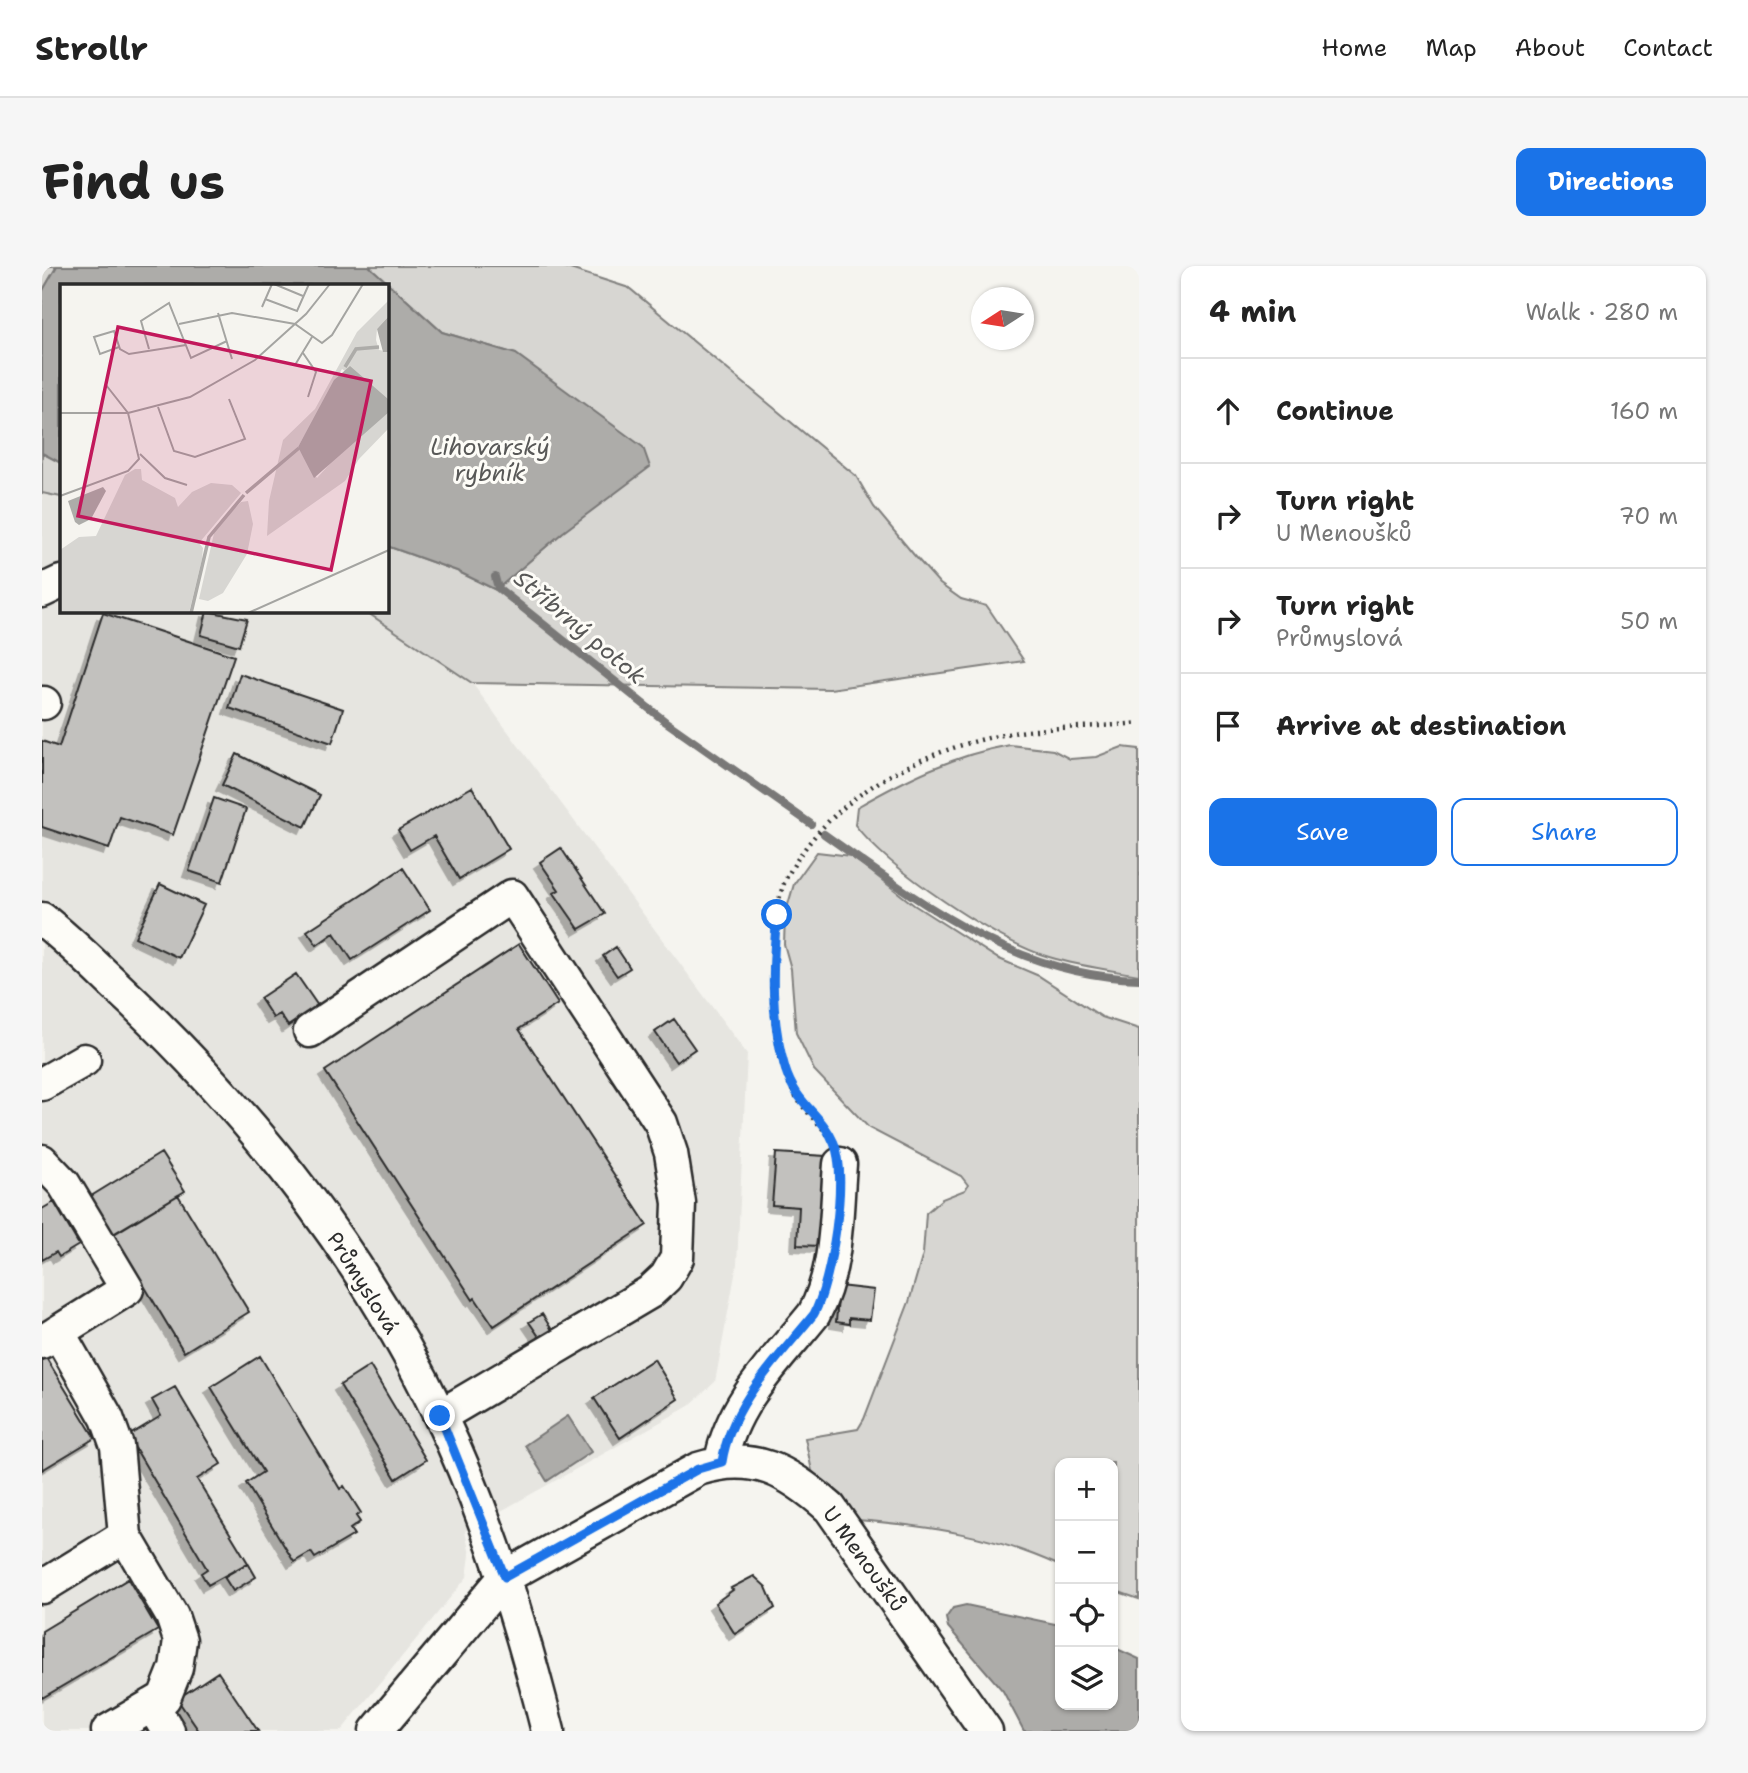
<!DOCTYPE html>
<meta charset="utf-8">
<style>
:root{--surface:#fff;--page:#f6f6f6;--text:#222;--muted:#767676;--line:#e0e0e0;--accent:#1a73e8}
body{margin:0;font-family:"Shantell Sans",sans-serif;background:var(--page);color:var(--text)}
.controls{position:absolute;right:21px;bottom:21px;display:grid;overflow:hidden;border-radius:14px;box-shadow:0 2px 5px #0004}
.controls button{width:63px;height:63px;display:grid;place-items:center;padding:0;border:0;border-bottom:2px solid var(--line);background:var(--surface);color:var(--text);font:35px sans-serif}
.compass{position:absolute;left:929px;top:21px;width:63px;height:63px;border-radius:50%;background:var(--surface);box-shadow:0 2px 5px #0004;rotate:258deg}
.stop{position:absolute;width:21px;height:21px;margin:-16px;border:5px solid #1a73e8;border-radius:50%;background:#fff}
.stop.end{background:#1a73e8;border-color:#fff;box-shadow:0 2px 7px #0008}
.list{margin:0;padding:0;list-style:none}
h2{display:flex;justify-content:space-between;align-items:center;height:91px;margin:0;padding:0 28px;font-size:30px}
h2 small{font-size:23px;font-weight:400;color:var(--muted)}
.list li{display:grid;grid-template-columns:46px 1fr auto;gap:21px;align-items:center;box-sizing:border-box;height:105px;padding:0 28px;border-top:2px solid var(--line)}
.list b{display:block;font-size:26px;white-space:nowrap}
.list p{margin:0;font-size:23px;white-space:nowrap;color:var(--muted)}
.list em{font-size:23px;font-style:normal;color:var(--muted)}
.actions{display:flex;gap:14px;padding:21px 28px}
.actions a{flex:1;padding:16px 0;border:2px solid var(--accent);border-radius:14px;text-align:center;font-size:24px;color:var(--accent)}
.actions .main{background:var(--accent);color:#fff}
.icon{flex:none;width:38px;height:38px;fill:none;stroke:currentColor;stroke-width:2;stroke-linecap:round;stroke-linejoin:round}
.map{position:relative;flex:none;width:1097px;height:1465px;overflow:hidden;border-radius:14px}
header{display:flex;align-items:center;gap:42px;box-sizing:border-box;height:98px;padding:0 35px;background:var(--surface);border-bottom:2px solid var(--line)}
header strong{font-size:33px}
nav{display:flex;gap:38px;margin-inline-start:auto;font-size:24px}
.intro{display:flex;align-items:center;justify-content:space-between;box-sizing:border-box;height:168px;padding:0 42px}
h1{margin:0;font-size:49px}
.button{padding:18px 32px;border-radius:14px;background:var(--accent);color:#fff;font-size:24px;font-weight:700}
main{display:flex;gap:42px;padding:0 42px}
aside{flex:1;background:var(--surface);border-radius:14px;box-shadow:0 2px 5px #0004}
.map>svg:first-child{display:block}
.built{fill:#e6e5e0}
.green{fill:#d7d6d2;stroke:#81807e;stroke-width:2}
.water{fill:#adaca9;stroke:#797877;stroke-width:2}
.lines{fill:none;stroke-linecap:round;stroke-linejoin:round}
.stream{stroke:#797877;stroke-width:8}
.building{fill:#c2c1be;stroke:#2b2b2b;stroke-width:2;filter:url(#shadow)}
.minor-casing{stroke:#2b2b2b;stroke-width:37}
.path{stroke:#2b2b2b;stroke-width:4.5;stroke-dasharray:2 5;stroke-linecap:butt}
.minor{stroke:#fdfcf7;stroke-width:32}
.route{stroke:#1a73e8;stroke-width:9}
.labels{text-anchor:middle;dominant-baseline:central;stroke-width:6;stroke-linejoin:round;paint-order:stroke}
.street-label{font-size:21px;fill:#2b2b2b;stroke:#fdfcf7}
.water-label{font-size:23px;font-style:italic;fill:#585857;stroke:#fdfcf7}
.inset-river{fill:none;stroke:#adaca9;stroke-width:3.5}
.inset-road{fill:none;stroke:#a4a4a1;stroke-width:2}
.view{fill:#c2185b;fill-opacity:0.15;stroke:#c2185b;stroke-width:3.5}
.inset-edge{fill:none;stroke:#2b2b2b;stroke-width:3.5}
</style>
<header>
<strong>Strollr</strong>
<nav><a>Home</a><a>Map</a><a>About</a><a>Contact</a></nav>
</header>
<div class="intro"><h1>Find us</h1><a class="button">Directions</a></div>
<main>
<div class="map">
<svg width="1097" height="1465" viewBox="0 0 1097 1465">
<defs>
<filter id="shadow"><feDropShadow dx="-6" dy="6" stdDeviation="0" flood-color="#0004"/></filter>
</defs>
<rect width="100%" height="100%" fill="#f5f4ef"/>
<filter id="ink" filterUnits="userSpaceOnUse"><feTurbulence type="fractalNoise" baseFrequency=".0143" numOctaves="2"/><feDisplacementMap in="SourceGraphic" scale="14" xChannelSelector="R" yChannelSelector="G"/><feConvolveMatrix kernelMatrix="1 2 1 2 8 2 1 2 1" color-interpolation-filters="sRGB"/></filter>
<g filter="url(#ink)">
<path class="built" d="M0,227L19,231V345H323L430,417L705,788L695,998L673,1116L647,1140L423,1265L428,1289L425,1311L299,1465H0Z"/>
<path class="green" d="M0,0H15L0,26Z
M327,0H519L587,22L814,210L832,241L872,289L898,318L919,333L945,340L982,395L788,423L430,417L323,345H345V280L415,305L454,324L520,267L474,88L400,66Z
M0,187L19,197V231L0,227Z
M968,479L1011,484L1028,493L1054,491L1080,481L1097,483V709C1068,704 1036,700 1007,691C952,674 848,604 813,559L815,541C864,513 912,489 968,479Z
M775,586L809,590L872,639L955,692L997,710L1060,751L1097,763V1333L1071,1324V1197H1018V1300C951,1269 888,1260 815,1254L770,1205L763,1172L816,1163L822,1153L867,1036L881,988L884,947L900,933L923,924L926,919L919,910L827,862L772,804L754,767L749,703L742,678L743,649L752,618Z"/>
<path class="water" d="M15,0H327L400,66L474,88L601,181L608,201L520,267L454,324L415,305L345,280V19H19V197L0,187V26Z
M526,1150L549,1186L505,1215L483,1179Z
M924,1339L1018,1359V1439H1071V1381L1097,1393V1465H982L961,1425L906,1361L904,1352L911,1342Z"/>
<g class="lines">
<path class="stream" d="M453,311L456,322L624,456L769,558
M782,568C879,637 973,710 1097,713"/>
</g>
<path class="building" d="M165,345L205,353L197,380L159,369Z
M61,347L192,390L131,569L78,551L67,583L0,561V475L17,481Z
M198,408L301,443L290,477L187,442Z
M195,488L278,529L263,561L180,519Z
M430,521L467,583L417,613L392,570L368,584L356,564Z
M172,532L204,543L180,616L147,605Z
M519,582L563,648L537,663L512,627L517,624L498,596Z
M361,602L388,644L310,694L292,667L275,679L265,665Z
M118,618L162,639L137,692L93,671Z
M477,678L516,738L477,763L605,959L452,1060L433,1032L431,1034L283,805Z
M574,681L588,702L575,710L561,690Z
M254,708L276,740L246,760L238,748L231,752L218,732Z
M632,753L653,783L634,796L613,766Z
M119,887L143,925L64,973L41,935Z
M734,887L784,890L778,980L755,979L757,941L730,939Z
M136,929L207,1046L142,1086L71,968Z
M12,936L37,979L17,991L14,986L0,994V943Z
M797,1020L832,1024L828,1054L807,1052V1058L794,1056Z
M500,1048L510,1064L498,1072L487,1056Z
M3,1090L53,1172L0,1204V1092Z
M218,1090L298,1223L302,1220L319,1247L314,1250L318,1256L308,1263L312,1269L273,1292L269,1286L252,1296L204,1217L221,1206L169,1121Z
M612,1093L636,1133L578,1172L552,1132Z
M328,1100L384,1194L354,1213L298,1119Z
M133,1121L179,1198L155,1213L206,1297L166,1319L159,1307L165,1303L86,1170L119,1150L110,1134Z
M206,1297L214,1311L191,1325L182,1311Z
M712,1310L724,1321L733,1342L693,1368L673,1337L691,1324L689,1322Z
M86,1313L116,1364L0,1432V1365Z
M176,1406L216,1465H157L135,1433Z"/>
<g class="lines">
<g class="minor-casing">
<path id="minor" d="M0,325L19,316
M0,437H2
M0,653C32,678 60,707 90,735C214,854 324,994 398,1150C446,1250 479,1357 506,1465
M268,765L470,630L619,857L629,887L637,937L635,992L624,1011L608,1026L398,1150
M0,818L42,794
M0,895L22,918L85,1023L0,1076
M16,1066L65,1152L75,1180L83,1270L130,1350L138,1374L134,1402L122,1432L66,1465
M679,1196C689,1137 736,1093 772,1048C796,1003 794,948 798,898
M0,1321L83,1270
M110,1439L126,1465
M334,1465L463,1311L656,1203C712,1185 746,1205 788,1242L944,1465"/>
</g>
<path class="path" d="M790,874C779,859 762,845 753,829C731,788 727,729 732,683C734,660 734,632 745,611C787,531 875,486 960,469C1004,460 1052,462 1097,457"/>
<use href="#minor" class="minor"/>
</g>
</g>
<g class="lines" filter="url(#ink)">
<path class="route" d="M398,1150L463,1311L656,1203L680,1196C689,1137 736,1093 772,1048C789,1016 807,911 792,877C780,848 754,839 743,802C728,752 730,700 735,649"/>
</g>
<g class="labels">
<g class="street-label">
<text transform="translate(321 1017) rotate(58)">Průmyslová</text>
<text transform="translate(822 1293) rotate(54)">U Menoušků</text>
</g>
<g class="water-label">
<text x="448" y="181">Lihovarský<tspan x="448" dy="26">rybník</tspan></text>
<text transform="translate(538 361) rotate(40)">Stříbrný potok</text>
</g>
</g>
<g transform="translate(18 18)">
<rect width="329" height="329" fill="#f5f4ef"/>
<path d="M329,16V32L317,45L316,56L319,66L329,68V117L282,85L238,163L257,194L285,163L329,128V144L299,175L285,197L207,252L209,217L223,156L255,125L297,48ZM75,185H81L82,196L115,214L118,223L132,208L151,199L172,201L181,209L139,259L143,264L142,275L129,329H0V266L19,253L36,252L65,191ZM188,217L193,240L187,270L163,309L148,317L139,315L155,245L181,218Z" fill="#d7d6d2"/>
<path d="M329,32V68H323L317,45ZM290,82L328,115L329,128L254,194L238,163L274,96ZM43,203L46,207L31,235L19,241L15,238L8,217Z" fill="#adaca9"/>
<path class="inset-river" d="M285,83L296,65L319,63M186,209L239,164M131,329L149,253L184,211"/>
<path class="inset-road" d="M214,0L243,12M205,15L237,27L249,0M202,23L212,0M158,29L172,75M119,40L172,29L235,40L262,59L272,51L303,0M59,63L40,70L34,53L54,47L60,65L69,70L126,61M89,65L81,37L109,19L131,74L167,57M243,69L256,88L248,113M235,81L252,53M98,123L114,167L135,173L185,155L169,115M0,129H68L130,113L195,76L246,30L270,0M80,170L105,194L127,201M0,212L68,187L79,175L68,129L46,101M188,329L329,266"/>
<path class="view" d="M58,43L311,97L271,286L18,232Z"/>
<rect width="329" height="329" class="inset-edge"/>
</g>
</svg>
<div class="controls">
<button>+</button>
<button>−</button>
<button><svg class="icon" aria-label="locate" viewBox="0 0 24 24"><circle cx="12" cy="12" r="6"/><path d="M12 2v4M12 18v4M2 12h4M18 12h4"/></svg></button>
<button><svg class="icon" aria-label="layers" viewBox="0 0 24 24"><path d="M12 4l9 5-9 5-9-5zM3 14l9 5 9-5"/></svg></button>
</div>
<svg class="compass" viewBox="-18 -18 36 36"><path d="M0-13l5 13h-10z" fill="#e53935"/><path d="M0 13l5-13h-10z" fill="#767676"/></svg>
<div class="stop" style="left:735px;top:649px"></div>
<div class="stop end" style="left:398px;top:1150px"></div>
</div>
<aside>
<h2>4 min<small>Walk · 280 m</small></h2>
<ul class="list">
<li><svg class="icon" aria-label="ahead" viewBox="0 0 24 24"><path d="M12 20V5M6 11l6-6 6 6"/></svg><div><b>Continue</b></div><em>160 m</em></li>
<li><svg class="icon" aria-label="right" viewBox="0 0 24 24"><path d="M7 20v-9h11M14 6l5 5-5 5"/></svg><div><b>Turn right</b><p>U Menoušků</p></div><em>70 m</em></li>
<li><svg class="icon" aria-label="right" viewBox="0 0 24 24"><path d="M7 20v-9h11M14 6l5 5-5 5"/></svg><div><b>Turn right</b><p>Průmyslová</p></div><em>50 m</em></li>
<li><svg class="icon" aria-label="arrive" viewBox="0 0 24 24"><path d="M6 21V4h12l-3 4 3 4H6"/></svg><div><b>Arrive at destination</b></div></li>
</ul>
<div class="actions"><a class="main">Save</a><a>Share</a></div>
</aside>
</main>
